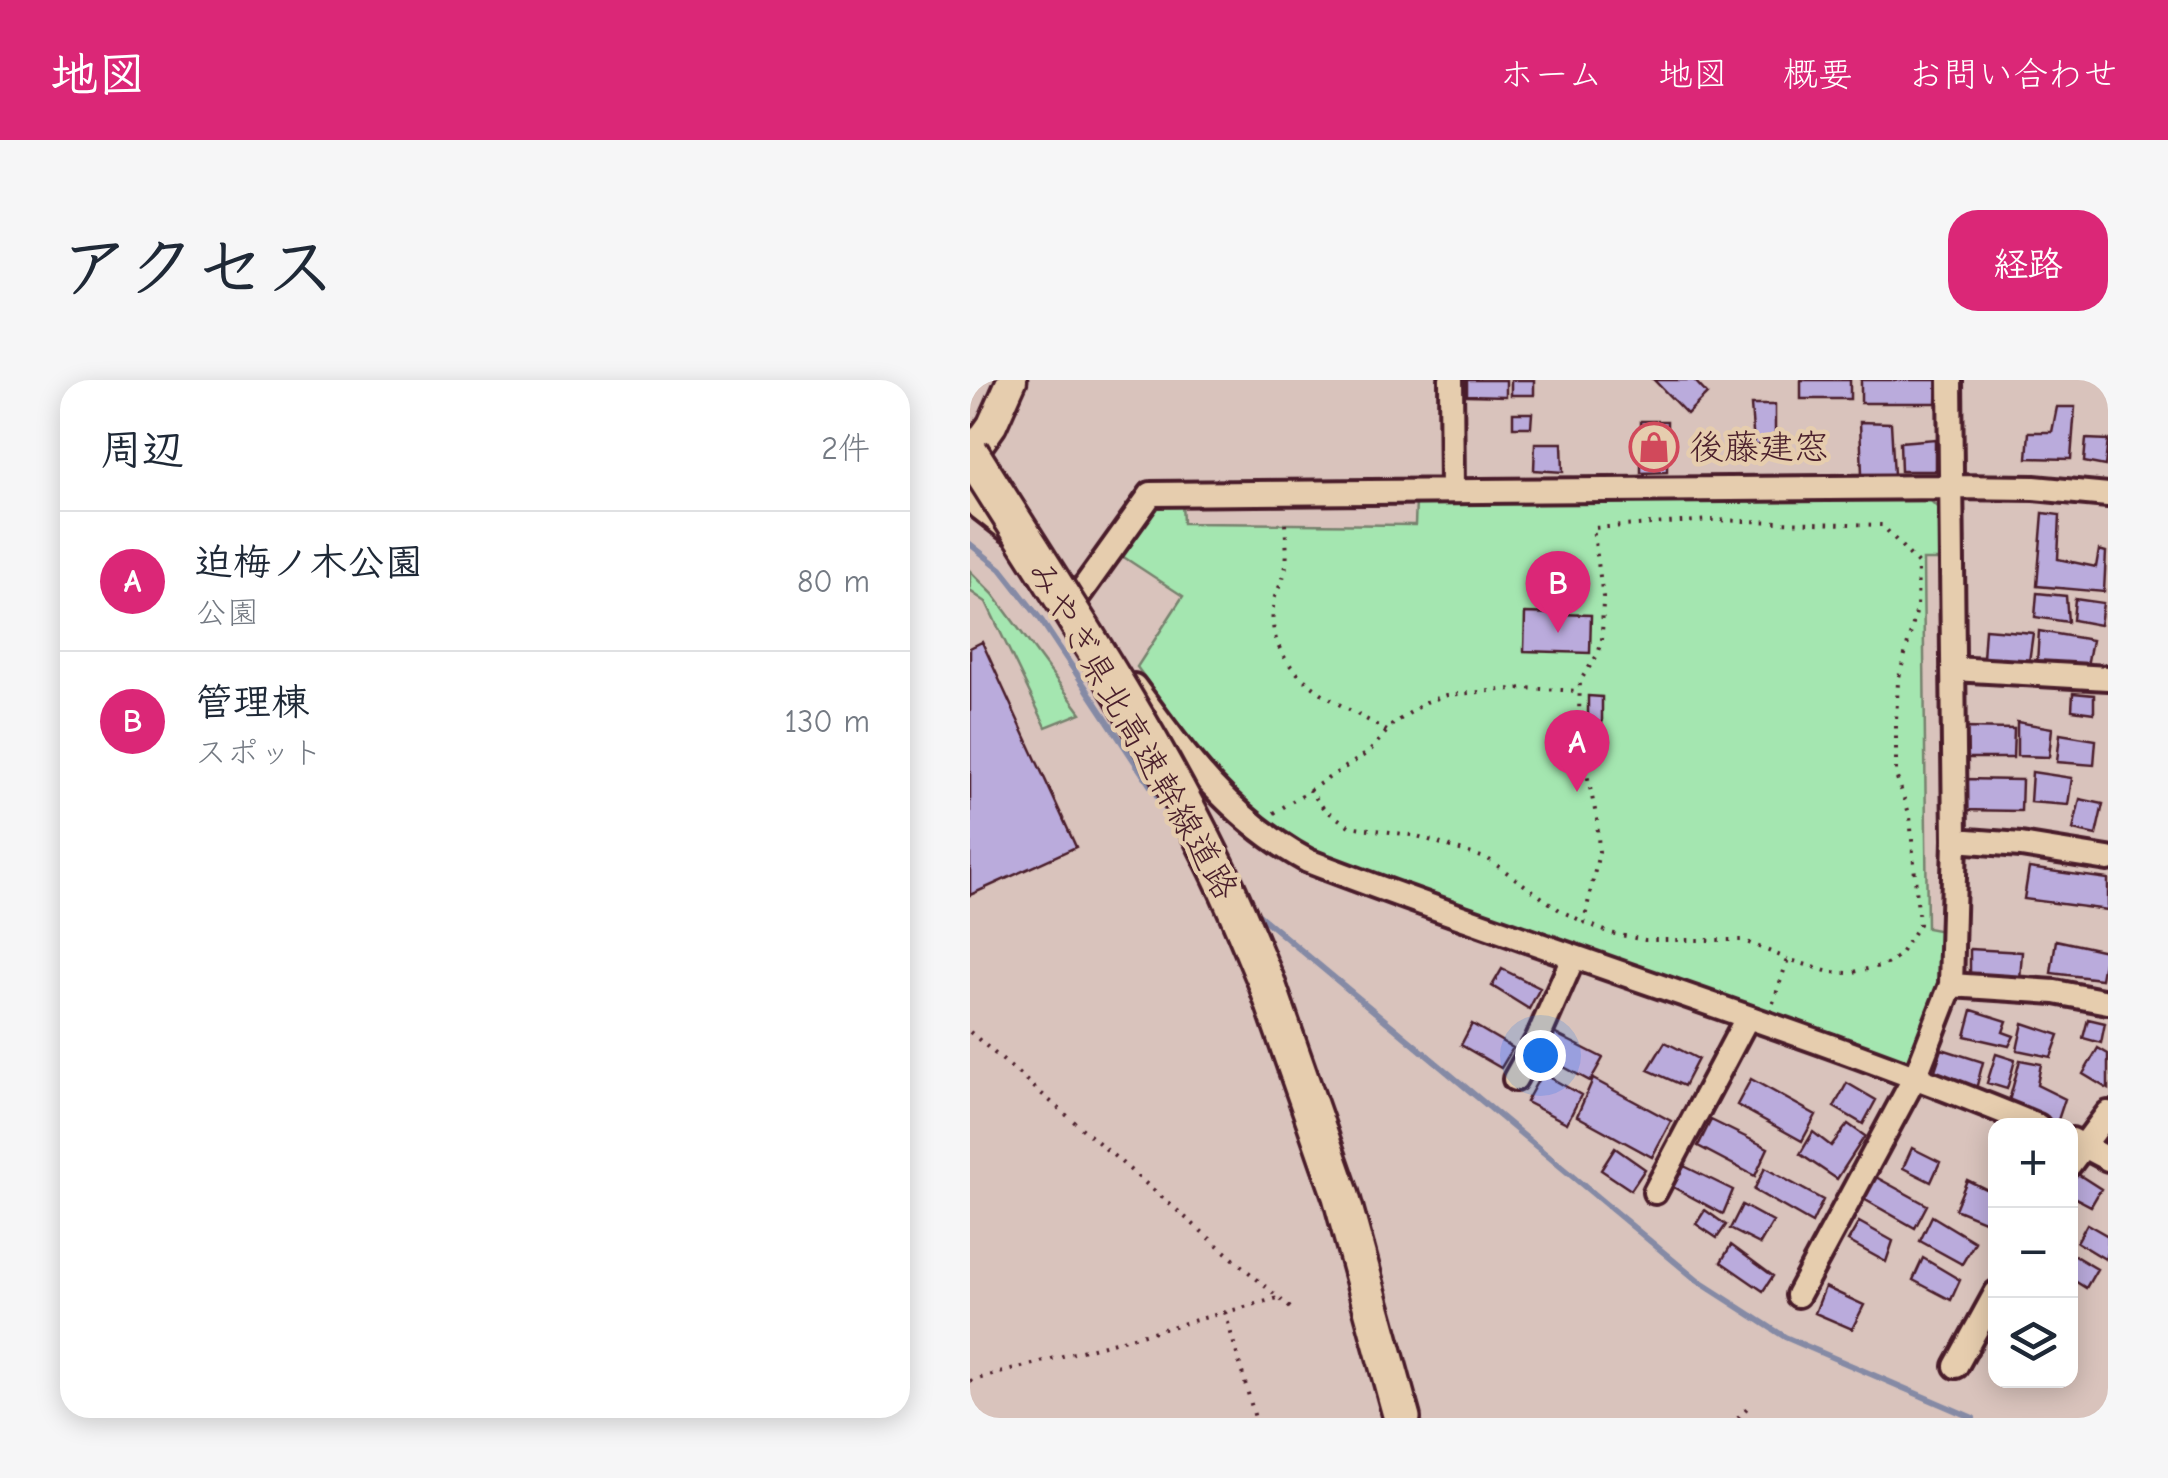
<!DOCTYPE html>
<html lang="ja">
<meta charset="utf-8">
<style>
:root{--surface:#fff;--page:#f6f6f7;--text:#1f2937;--muted:#747a83;--line:#e0e1e3;--accent:#db2777}
body{margin:0;font-family:"Comic Neue","Klee One",sans-serif;background:var(--page);color:var(--text)}
.controls{position:absolute;right:30px;bottom:30px;display:grid;overflow:hidden;border-radius:20px;box-shadow:0 5px 25px #0003}
.controls button{width:90px;height:90px;display:grid;place-items:center;padding:0;border:0;border-bottom:2px solid var(--line);background:var(--surface);color:var(--text);font:50px sans-serif}
.you{position:absolute;left:570px;top:675px;width:35px;height:35px;margin:-25px;border:8px solid #fff;border-radius:50%;background:#1a73e8;box-shadow:0 0 0 15px #1a73e833}
.badge{display:grid;place-items:center;width:65px;height:65px;border-radius:50%;background:var(--accent);color:#fff;font-size:32px;font-weight:700}
.pin{position:absolute;translate:-50% -82px;filter:drop-shadow(0 2px 5px #0008)}
.pin::after{content:'';position:absolute;top:52px;width:35px;height:30px;background:inherit;clip-path:polygon(0 0,100% 0,50% 100%)}
.list{margin:0;padding:0;list-style:none}
h2{display:flex;justify-content:space-between;align-items:center;height:130px;margin:0;padding:0 40px;font-size:42px}
h2 small{font-size:32px;font-weight:400;color:var(--muted)}
.list li{display:grid;grid-template-columns:65px 1fr auto;gap:30px;align-items:center;box-sizing:border-box;height:140px;padding:0 40px;border-top:2px solid var(--line)}
.list b{display:block;font-size:38px;white-space:nowrap}
.list p{margin:0;font-size:32px;white-space:nowrap;color:var(--muted)}
.list em{font-size:32px;font-style:normal;color:var(--muted)}
.icon{flex:none;width:55px;height:55px;fill:none;stroke:currentColor;stroke-width:2;stroke-linecap:round;stroke-linejoin:round}
.map{position:relative;flex:none;width:1138px;height:1038px;overflow:hidden;border-radius:30px}
header{display:flex;align-items:center;gap:60px;box-sizing:border-box;height:140px;padding:0 50px;background:var(--accent);color:#fff}
header strong{font-size:48px}
nav{display:flex;gap:55px;margin-inline-start:auto;font-size:35px}
.intro{display:flex;align-items:center;justify-content:space-between;box-sizing:border-box;height:240px;padding:0 60px}
h1{margin:0;font-size:70px}
.button{padding:25px 45px;border-radius:30px;background:var(--accent);color:#fff;font-size:35px;font-weight:700}
main{display:flex;gap:60px;padding:0 60px}
aside{flex:1;background:var(--surface);border-radius:30px;box-shadow:0 5px 25px #0003}
.map>svg:first-child{display:block}
.green{fill:#a4e6b0;stroke:#77826e;stroke-width:2.5}
.lines{fill:none;stroke-linecap:round;stroke-linejoin:round}
.stream{stroke:#858aa5;stroke-width:6}
.building{fill:#baabdc;stroke:#4a1f2b;stroke-width:2.5}
.minor-casing{stroke:#4a1f2b;stroke-width:30}
.tertiary-casing{stroke:#4a1f2b;stroke-width:35}
.primary-casing{stroke:#4a1f2b;stroke-width:42}
.path{stroke:#4a1f2b;stroke-width:4;stroke-dasharray:2.5 8;stroke-linecap:butt}
.minor{stroke:#e6cdae;stroke-width:22}
.tertiary{stroke:#e6cdae;stroke-width:28}
.primary{stroke:#e6cdae;stroke-width:35}
.primary-bridge-casing{stroke:#4a1f2b;stroke-width:42;stroke-linecap:butt}
.primary-bridge{stroke:#e6cdae;stroke-width:35}
.labels{text-anchor:middle;dominant-baseline:central;stroke-width:9;stroke-linejoin:round;paint-order:stroke}
.poi-label{font-size:35px;fill:#4a1f2b;stroke:#e6cdae;text-anchor:start}
.street-label{font-size:35px;fill:#4a1f2b;stroke:#e6cdae}
</style>
<header>
<strong>地図</strong>
<nav><a>ホーム</a><a>地図</a><a>概要</a><a>お問い合わせ</a></nav>
</header>
<div class="intro"><h1>アクセス</h1><a class="button">経路</a></div>
<main>
<aside>
<h2>周辺<small>2件</small></h2>
<ul class="list">
<li><span class="badge">A</span><div><b>迫梅ノ木公園</b><p>公園</p></div><em>80 m</em></li>
<li><span class="badge">B</span><div><b>管理棟</b><p>スポット</p></div><em>130 m</em></li>
</ul>
</aside>
<div class="map">
<svg width="1138" height="1038" viewBox="0 0 1138 1038">
<rect width="100%" height="100%" fill="#d9c3bc"/>
<filter id="ink" filterUnits="userSpaceOnUse"><feTurbulence type="fractalNoise" baseFrequency=".01" numOctaves="2"/><feDisplacementMap in="SourceGraphic" scale="20" xChannelSelector="R" yChannelSelector="G"/><feConvolveMatrix kernelMatrix="1 2 1 2 8 2 1 2 1" color-interpolation-filters="sRGB"/></filter>
<g filter="url(#ink)">
<path class="green" d="M446,121H961L974,134L972,180H953L957,548L973,551C974,598 960,638 943,681L893,668L338,472L306,455L245,395L167,287L213,216L149,174L182,125L212,122L213,143L445,145Z
M0,191L23,214L111,333L76,347L16,222L0,211Z"/>
<g class="lines">
<path class="stream" d="M0,164L31,189L71,240L206,444
M284,531L728,901L815,957L1003,1038"/>
</g>
<path class="building" d="M497,0H536V16L497,15Z
M541,0H564V15H541Z
M684,0H724L737,14L717,34Z
M831,0H880V19H831Z
M891,0H967L966,23H891Z
M781,25H805V63L784,65Z
M1087,27H1105L1101,79L1057,78L1059,52H1082Z
M543,33H562L561,47H543Z
M671,41H697V92L671,93Z
M890,42L921,43L924,95L892,94Z
M965,59V91H931L930,62Z
M1116,59L1138,60L1135,86L1114,82Z
M565,63H592L593,92L564,90Z
M1073,133L1090,135L1088,179L1126,187L1129,170L1136,172L1134,212L1067,206Z
M1067,213L1096,216L1098,242L1065,237Z
M1105,219L1133,223L1130,245L1103,240Z
M555,233L621,235L620,273L554,271Z
M1015,249L1063,253L1059,282L1013,279Z
M1069,251L1122,260L1117,286L1067,283Z
M12,262L106,467L0,515V268Z
M1103,313L1124,315V333L1102,330Z
M618,316L632,317V373H618Z
M1047,342L1082,348L1079,377L1047,376Z
M992,348L1044,349L1043,378H992Z
M1090,354L1126,360L1124,385L1087,382Z
M1062,392L1102,398L1098,425L1060,422Z
M991,399L1052,400L1051,431L989,430Z
M1110,419L1133,424L1126,455L1103,450Z
M1059,488L1138,499V530L1054,519Z
M1086,560L1136,571L1131,599L1081,593Z
M1000,569L1052,572L1050,600L1000,597Z
M532,589L570,608L559,629L522,606Z
M1002,630L1037,641L1033,652L1044,656L1039,666L995,656Z
M1118,639L1135,643L1131,663L1113,658Z
M1053,643L1089,655L1081,677L1047,670Z
M502,644L543,668L531,688L491,665Z
M576,649L633,678L620,701L566,672Z
M695,662L728,679L714,706L678,690Z
M1128,668L1138,674V709L1113,694Z
M972,669L1013,682L1006,709L963,696Z
M1026,674L1045,680L1037,709L1017,703Z
M1050,680L1071,684L1067,705L1095,719L1087,743L1038,725Z
M572,693L611,715L597,743L556,722Z
M623,699L701,741L682,777L607,736Z
M781,699L846,735L832,761L767,725Z
M877,703L906,720L893,744L864,727Z
M741,740L798,768L785,796L728,766Z
M878,744L895,756L867,799L830,774L843,752L861,766Z
M645,768L675,789L661,810L631,790Z
M942,768L970,782L961,802L933,788Z
M714,786L763,810L753,834L703,807Z
M795,788L853,820L842,843L784,810Z
M1103,791L1131,809L1121,826L1100,815Z
M904,796L957,825L945,848L892,818Z
M997,800L1026,814V846L985,829Z
M772,825L803,842L790,864L760,849Z
M735,830L756,845L747,858L726,844Z
M962,836L1005,862L992,884L950,861Z
M889,842L923,861L916,882L878,861Z
M1117,844L1138,856V873L1135,879L1107,862Z
M761,865L803,896L793,911L751,882Z
M1100,873L1127,889L1116,908L1100,898Z
M953,878L990,900L981,920L943,900Z
M855,907L894,925L882,949L845,933Z"/>
<g class="lines">
<g class="minor-casing">
<path id="minor" d="M481,0L482,111
M0,120L41,152
M103,223L181,114L979,107L1064,108L1138,115
M983,289L1138,298
M164,306C215,376 260,439 338,481C580,574 829,647 1068,746
M985,460L1051,465L1138,479
M981,605L1085,612L1138,622
M545,699L568,658L603,578
M1102,760L1138,779
M1100,784L1138,733
M685,812L777,638
M828,915L946,695L981,605L985,460L980,0
M986,986L1026,913"/>
</g>
<g class="tertiary-casing">
<path id="tertiary" d="M0,76L22,45L42,0"/>
</g>
<g class="primary-casing">
<path id="primary" d="M296,601L371,816L432,1038"/>
</g>
<path class="path" d="M315,144C316,161 319,182 313,198C311,205 306,212 304,220C291,293 366,321 417,351
M339,409L354,429L379,446L447,456L518,479L591,531L614,542
M304,433L399,372L423,344L456,322L477,315L553,308L610,311
M803,623L818,579L859,592L879,593L915,585L930,575L949,544L940,436L926,395V341L928,301L947,229L948,184L912,145L741,140L623,148L633,217L632,261L628,274L610,301L609,333L610,363L627,439L629,472L614,542L640,553L675,560H772L818,579
M0,652L324,931
M255,932L285,1038
M0,1001L308,918
M768,1038L777,1028"/>
<use href="#minor" class="minor"/>
<use href="#tertiary" class="tertiary"/>
<use href="#primary" class="primary"/>
<g class="primary-bridge-casing">
<path id="primary-bridge" d="M0,72C85,208 177,343 247,488C265,525 280,563 296,601"/>
</g>
<use href="#primary-bridge" class="primary-bridge"/>
</g>
</g>
<defs>
<g id="shop-ring" transform="scale(2.5)"><circle r="9.5" fill="#e6cdae" stroke="#d1495b" stroke-width="1.5"/><path d="M-5-2.5h2.3a2.7 3.5 0 0 1 5.4 0H5L5.5 6h-11ZM-1.5-2.5h3a1.5 2.3 0 0 0-3 0Z" fill="#d1495b"/></g>
</defs>
<g fill-rule="evenodd">
<use href="#shop-ring" x="684" y="67"/>
</g>
<g class="labels">
<g class="poi-label">
<text x="719" y="67">後藤建窓</text>
</g>
<g class="street-label">
<text transform="translate(163 350) rotate(60)">みやぎ県北高速幹線道路</text>
</g>
</g>
</svg>
<div class="controls">
<button>+</button>
<button>−</button>
<button><svg class="icon" aria-label="layers" viewBox="0 0 24 24"><path d="M12 4l9 5-9 5-9-5zM3 14l9 5 9-5"/></svg></button>
</div>
<div class="you"></div>
<div class="pin badge" style="left:607px;top:412px">A</div>
<div class="pin badge" style="left:588px;top:253px">B</div>
</div>
</main>
